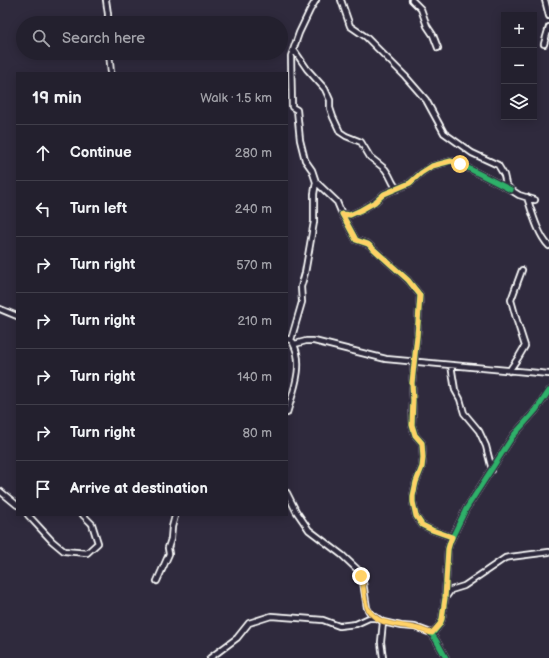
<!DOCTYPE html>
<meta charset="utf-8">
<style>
:root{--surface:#23202e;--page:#2f2d3a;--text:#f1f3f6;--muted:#a3a3aa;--line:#403e4a}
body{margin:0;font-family:"Balsamiq Sans",sans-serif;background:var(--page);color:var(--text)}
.controls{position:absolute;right:12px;top:12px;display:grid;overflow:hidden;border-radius:0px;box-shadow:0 2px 10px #0003}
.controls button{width:36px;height:36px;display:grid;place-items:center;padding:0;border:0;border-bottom:1px solid var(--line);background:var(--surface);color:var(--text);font:20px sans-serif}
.stop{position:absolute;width:12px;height:12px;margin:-9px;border:3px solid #ffd166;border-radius:50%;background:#fff}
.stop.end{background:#ffd166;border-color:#fff;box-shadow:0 1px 4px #0008}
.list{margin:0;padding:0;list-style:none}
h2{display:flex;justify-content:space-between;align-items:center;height:52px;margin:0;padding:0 16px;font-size:17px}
h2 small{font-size:13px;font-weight:400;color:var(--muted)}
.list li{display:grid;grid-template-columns:26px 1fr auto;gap:12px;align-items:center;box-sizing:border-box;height:56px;padding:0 16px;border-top:1px solid var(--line)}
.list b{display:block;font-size:15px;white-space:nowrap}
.list em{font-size:13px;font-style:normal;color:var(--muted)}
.icon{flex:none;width:22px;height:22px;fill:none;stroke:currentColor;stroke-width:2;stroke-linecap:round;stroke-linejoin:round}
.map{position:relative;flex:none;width:549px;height:658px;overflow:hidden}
.search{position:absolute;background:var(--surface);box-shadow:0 2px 10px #0003;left:16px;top:16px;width:272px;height:44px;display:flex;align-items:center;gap:10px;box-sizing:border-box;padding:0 14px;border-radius:22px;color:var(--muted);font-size:15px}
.panel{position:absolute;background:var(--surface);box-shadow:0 2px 10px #0003;left:16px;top:72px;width:272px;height:444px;border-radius:0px}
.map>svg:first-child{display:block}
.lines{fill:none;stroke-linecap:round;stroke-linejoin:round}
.minor-casing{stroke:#fff;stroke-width:8}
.minor{stroke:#2f2a3d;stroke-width:4.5}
.cycleway-casing{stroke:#2f2a3d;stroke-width:8}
.cycleway{stroke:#2db169;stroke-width:5}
.route{stroke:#ffd166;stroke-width:5}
</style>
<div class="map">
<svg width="549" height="658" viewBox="0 0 549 658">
<rect width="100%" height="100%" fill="#2f2a3d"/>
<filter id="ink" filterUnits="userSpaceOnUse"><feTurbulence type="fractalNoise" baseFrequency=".025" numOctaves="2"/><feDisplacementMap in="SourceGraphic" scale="8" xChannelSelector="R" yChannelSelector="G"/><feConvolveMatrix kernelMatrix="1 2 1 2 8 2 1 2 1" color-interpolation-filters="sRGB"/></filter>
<g filter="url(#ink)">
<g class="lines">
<g class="minor-casing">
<path id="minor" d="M106,0L108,14V23
M341,0L350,26L366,37L405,76L426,100L444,133L472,153L498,165L504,175L506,184L511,190L519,195L535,200
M412,0L421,9L427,26L433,35L438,48
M545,0L549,16
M544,44L549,27
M294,50L307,69L325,89L330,100V108L333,117L340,132L346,136L361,142L370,157L385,169L389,175L393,183L397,189
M109,53L111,73
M316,182L312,170L305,160L300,140L297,110L292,107L291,56L299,33L310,10L316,0
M527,197C532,212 538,235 549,246
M0,309L17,316
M287,339L291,340L295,344L306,341H314L386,359L549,374
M291,340L302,302L301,287L305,273L314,222V194L316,182L337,202L342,214
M451,365L455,390L460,399L464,413L479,431L486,446L492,470
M509,371L518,358L525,346L516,318L511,300L522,270
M287,413C293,392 305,364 293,343
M0,491L17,505
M287,493L296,511L309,530L342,555L359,571L363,582L367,608L370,613L383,622L401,626L415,627L431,633
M28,515L52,541L64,551L87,553L98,543L92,524L83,515
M452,537L432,530L422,525L416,516L413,502V496L416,482L422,467L423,458L422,443L415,435L412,425L413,400L412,383L417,336L420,295L408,280L368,244L356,240L342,214L350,215L361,210L375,202L384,194L410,183L421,173L432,166L451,161L460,164L511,190
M157,581L169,554L168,548L171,539L172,527L175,516
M446,597L451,590L464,586L505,558L510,557L549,552
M383,622L381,642L383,658
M210,658L237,638L249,623L271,616L298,618L323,620L339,626L356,624L369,618H376
M446,658L436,640L431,633L434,632L440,624L442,619L445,598L448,549L450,542L466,509L513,436L536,410L549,391"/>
</g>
<use href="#minor" class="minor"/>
<g class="cycleway-casing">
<path id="cycleway" d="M452,537L432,530L422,525L416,516L413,502V496L416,482L422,467L423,458L422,443L415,435L412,425L413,400L412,383L417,336L420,295L408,280L368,244L356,240L342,214L350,215L361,210L375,202L384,194L410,183L421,173L432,166L451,161L460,164L511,190
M446,658L436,640L431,633L434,632L440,624L442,619L445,598L448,549L450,542L466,509L513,436L536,410L549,391"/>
</g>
<use href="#cycleway" class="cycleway"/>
</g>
</g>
<g class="lines" filter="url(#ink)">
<path class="route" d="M361,576C365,587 363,600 368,609C377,626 400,624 415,628C421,629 427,632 432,633L440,624L442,619L445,598L448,549L450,542L452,537L432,530L422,525L416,516L413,502V496L416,482L422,467L423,458L422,443L415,435L412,425L413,400L412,383L417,336L420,295L408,280L368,244L356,240L342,214L350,215L361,210L375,202L384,194L410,183L421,173L432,166L451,161L460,164"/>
</g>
</svg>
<div class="controls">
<button>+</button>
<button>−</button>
<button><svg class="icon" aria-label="layers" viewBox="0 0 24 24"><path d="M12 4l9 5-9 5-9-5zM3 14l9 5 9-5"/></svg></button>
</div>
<div class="stop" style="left:460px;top:164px"></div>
<div class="stop end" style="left:361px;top:576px"></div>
<div class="search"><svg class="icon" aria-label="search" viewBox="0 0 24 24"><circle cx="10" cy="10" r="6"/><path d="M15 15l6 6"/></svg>Search here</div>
<section class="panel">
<h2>19 min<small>Walk · 1.5 km</small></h2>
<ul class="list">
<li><svg class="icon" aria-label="ahead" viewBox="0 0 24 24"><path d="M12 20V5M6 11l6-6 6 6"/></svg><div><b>Continue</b></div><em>280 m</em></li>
<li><svg class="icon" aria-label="left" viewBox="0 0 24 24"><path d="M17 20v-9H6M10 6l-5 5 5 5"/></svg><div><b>Turn left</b></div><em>240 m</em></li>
<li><svg class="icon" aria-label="right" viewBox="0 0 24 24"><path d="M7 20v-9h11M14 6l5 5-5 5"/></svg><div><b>Turn right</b></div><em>570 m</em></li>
<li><svg class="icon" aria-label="right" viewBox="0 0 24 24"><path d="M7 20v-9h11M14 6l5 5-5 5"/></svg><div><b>Turn right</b></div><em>210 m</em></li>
<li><svg class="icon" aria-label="right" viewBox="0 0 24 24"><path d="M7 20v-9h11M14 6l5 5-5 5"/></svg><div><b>Turn right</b></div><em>140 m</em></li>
<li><svg class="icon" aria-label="right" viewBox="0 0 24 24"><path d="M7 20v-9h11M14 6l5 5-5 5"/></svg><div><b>Turn right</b></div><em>80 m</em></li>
<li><svg class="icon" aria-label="arrive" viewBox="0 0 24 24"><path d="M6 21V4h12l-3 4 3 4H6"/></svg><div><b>Arrive at destination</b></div></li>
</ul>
</section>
</div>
